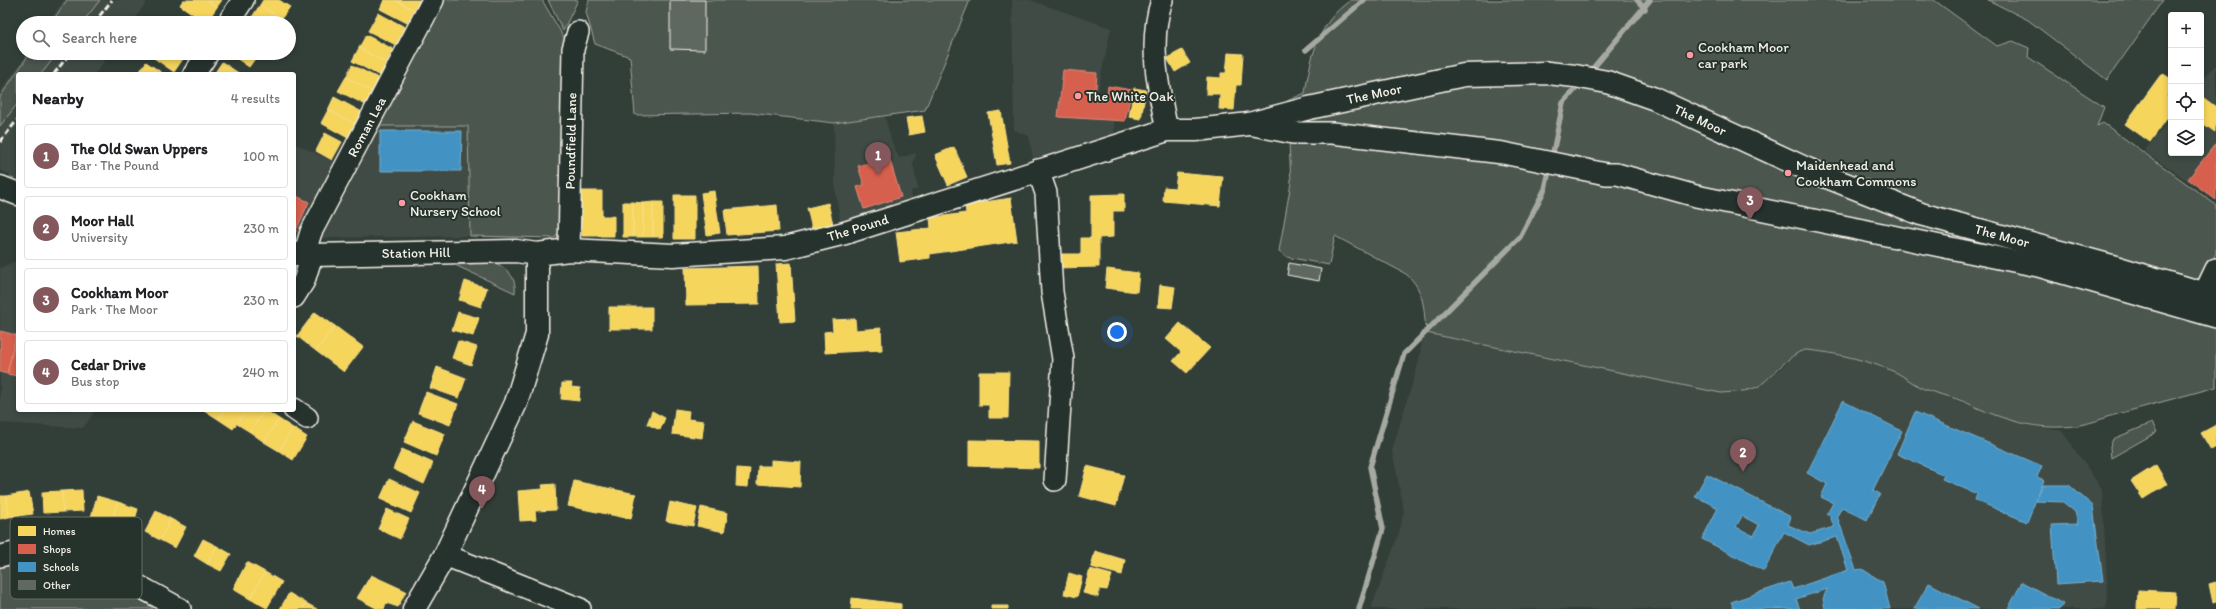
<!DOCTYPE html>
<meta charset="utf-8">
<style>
:root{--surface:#fff;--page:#f2f2f2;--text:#202124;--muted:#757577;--line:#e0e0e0;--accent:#84575d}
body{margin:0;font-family:Itim,sans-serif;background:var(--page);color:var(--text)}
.controls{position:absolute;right:12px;top:12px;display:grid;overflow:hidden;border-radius:4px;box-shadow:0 2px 6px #0003}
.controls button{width:36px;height:36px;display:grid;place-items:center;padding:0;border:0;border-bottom:1px solid var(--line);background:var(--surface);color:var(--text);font:20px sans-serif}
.you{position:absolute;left:1117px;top:332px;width:14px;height:14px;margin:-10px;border:3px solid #fff;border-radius:50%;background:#1a73e8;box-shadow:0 0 0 6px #1a73e833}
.badge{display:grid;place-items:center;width:26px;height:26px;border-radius:50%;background:var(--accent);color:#fff;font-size:13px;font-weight:700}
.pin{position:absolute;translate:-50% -33px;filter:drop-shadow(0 1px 2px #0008)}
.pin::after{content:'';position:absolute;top:21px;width:14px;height:12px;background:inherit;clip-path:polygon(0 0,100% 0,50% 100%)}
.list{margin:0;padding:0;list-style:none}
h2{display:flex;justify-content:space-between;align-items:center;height:52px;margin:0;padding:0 16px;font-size:17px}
h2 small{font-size:13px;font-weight:400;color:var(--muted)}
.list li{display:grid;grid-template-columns:26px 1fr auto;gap:12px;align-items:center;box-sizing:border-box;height:64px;margin:0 8px 8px;padding:0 8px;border:1px solid var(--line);border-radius:4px}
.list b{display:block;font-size:15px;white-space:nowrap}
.list p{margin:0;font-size:13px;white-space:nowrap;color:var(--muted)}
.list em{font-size:13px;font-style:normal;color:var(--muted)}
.icon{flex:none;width:22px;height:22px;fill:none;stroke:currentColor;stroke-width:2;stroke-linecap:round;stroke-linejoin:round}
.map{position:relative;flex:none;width:2216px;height:609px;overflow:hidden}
.search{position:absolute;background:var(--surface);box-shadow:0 2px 6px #0003;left:16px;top:16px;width:280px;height:44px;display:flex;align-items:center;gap:10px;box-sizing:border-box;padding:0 14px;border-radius:22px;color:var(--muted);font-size:15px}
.panel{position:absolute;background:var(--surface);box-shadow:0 2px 6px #0003;left:16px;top:72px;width:280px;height:340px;border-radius:4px}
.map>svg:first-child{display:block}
.built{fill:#404b44}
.green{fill:#4c564f;stroke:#a0a49c}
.homes{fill:#f6d55c;stroke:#f5dd86}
.shops{fill:#d6604d;stroke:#df8c7c}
.schools{fill:#4393c3;stroke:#78afce;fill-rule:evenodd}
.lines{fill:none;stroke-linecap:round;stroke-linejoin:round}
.stream{stroke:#a6a9a1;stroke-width:5.5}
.building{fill:#5f6861;stroke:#f4f1e8}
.street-casing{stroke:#f4f1e8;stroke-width:24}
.secondary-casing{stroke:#f4f1e8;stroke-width:25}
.street{stroke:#26332d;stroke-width:21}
.secondary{stroke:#26332d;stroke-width:22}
.rail{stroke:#f4f1e8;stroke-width:3;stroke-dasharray:6 3;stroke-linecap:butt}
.poi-dot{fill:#ff9aa2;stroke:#26332d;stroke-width:1.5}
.labels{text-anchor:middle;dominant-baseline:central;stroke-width:4;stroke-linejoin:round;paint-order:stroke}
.poi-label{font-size:14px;fill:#f4f1e8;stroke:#26332d;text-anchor:start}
.street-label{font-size:14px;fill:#f4f1e8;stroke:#26332d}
.key{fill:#26332d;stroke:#646c65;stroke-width:1}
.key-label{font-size:11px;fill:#f4f1e8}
</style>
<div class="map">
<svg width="2216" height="609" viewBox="0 0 2216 609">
<rect width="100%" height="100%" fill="#323e38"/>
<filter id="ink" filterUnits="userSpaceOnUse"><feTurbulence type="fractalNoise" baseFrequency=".025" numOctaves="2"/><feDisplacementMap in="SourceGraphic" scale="8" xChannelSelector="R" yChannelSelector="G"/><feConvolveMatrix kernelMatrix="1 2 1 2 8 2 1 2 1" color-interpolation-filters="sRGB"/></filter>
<g filter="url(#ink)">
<path class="built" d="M64,0H148L132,23H48Z
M1012,0H1030L1111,28L1096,100L1115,102L1114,137L1034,163L1029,136L1014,130Z
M28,53H110L95,74H18V186L13,184L9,174L0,170V92Z
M2215,65L2216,66V200L2144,151L2171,119V153H2201V82Z
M885,116L891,140L899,158L916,153L913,164L918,189L911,191L912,200L841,226L835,188L834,123Z
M375,126H469L470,236L315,238Z
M294,143L338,164L296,240H294Z
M18,260V410H96L83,428L0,423V268Z
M1423,333L1602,369L1736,392L1758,386L1775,374L1796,354L1804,349L1853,358L1876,365L1896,373L1926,390L1980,409L2020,424L2062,431L2102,489L2108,597L2106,609H1371L1399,533L1404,511L1392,450L1419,361Z"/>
<path class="green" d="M67,0H100L82,23H51Z
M443,0H542L566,41L560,230L555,238L470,236L468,126H375Z
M548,0H578L563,31Z
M589,0H970L925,110L834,123L750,113L635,115L630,57L595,44L586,12Z
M1351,0H1934L1997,46L2013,41L2029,48L2028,57L2104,107L2097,126L2103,123L2216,205V253L2211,264L2216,302V387L2107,417C2058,437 2013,425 1967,403C1954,397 1940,395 1927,390C1915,386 1906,377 1895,372C1867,360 1837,353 1807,350C1794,349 1771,378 1759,386C1748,392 1733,392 1721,393L1426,333C1424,310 1425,290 1406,274L1335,236L1329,265L1287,257L1279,251L1291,183L1287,101L1305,93C1311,56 1318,22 1351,0Z
M1988,0H2163L2107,80L2028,20Z
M30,53H58L41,74H18V103L0,126V97Z
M493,262C506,267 517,277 515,293L455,265Z
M2152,423L2157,432L2111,458L2110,447L2113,439Z
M29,560L69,566L126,586L153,609H0V564Z"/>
<path class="homes" d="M183,0H207L217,7L206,23L180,5Z
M207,0H222L217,7Z
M263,0H279L290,7L281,19L260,5Z
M384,0H395L414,10L407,23L380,9Z
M395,0H420L414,10Z
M260,5L281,19L279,23H261L252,17Z
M378,13L405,27L396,45L368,31Z
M366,35L393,49L386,63L359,48Z
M359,48L386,63L380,76L352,61Z
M1182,50L1190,63L1175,72L1167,58Z
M157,53H187L174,72L154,58Z
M229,53H259L249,67Z
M1228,53L1243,54L1241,85H1236L1234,110L1219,109L1220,94H1206L1207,77L1221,78V73H1226Z
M146,62L164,74H138Z
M222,62L240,74H214Z
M352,65L380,79L373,92L346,77Z
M2162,73L2171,79V90L2166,96L2171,99V113L2150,142L2125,124Z
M346,77L373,92L366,105L338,91Z
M1134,88L1146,90L1141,119L1129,117Z
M2201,96L2216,107L2215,132L2201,122Z
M334,97L362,112L355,124L328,110Z
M328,110L355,124L348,138L321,123Z
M1001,111L1010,163L997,165L988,113Z
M922,116L925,132L909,135L906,118Z
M325,133L342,142L332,160L316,151Z
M954,147L967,177L948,185L935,155Z
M1177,173L1223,177L1220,206L1163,201L1164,187L1175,188Z
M581,191H602V216H614V236H582Z
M714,191L720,233L707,235L701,193Z
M1124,194V211H1113V237L1099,238V267L1055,268L1054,254H1081V238H1091V195Z
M674,195H695V239H674Z
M1011,198L1017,241L930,254V258L900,262L896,232L931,228L930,218L966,213L965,205Z
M623,202H633V237H623Z
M633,202L643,203V237H633Z
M653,202H663V237H653Z
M653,202V237H643V203Z
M828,203L833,224L812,229L807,208Z
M777,205L779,231L727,235L724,210Z
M791,263L795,321L780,322L776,264Z
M758,266L759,304L686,305L685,268Z
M1107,269L1139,273L1137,292L1105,288Z
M465,281L487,288L481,307L459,300Z
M1160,285L1175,287L1172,308L1158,307Z
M609,307H652V329H609Z
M315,312L335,326L316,351L297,336Z
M458,312L479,318L473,336L452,330Z
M855,319L856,330L881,328L882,350L825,353L824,332L833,331L832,320Z
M1180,323L1210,348L1187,373L1173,361L1181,352L1166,339Z
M335,326L363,347L344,372L316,351Z
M458,341L477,347L471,365L452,358Z
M437,367L466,378L459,398L430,388Z
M979,372H1009L1008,418H989V405H979Z
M562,383H572L571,387L580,388L579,401L561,399Z
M426,392L458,404L450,425L418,413Z
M675,409L689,411L688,419L704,421L702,438L672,434Z
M204,410H224L218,419Z
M224,410H246L233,429L218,419Z
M246,410H265L250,432L237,424Z
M265,410L279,419L264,442L250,432Z
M652,411L665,418L660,430L647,424Z
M279,419L293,428L279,451L264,442Z
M413,421L445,434L436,456L404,442Z
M2216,425V447L2211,450L2201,433Z
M293,428L307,437L293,460L279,451Z
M969,440L1039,441V468L969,466Z
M402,449L433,463L424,484L393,469Z
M771,460L801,462L800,487L757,484L758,466H771Z
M2156,465L2167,484L2143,499L2131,481Z
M1087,466L1124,475L1116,506L1079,496Z
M737,468L750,469L748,487L736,486Z
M389,479L420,493L411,513L380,499Z
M574,481L636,494L631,519L568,506Z
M555,484L556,510L535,511L536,520L520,521L518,491L543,489L542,485Z
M82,490L83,511L63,512L62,491Z
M62,491L63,512L43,513L42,492Z
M29,492L33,514L9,517L6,496Z
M0,496H6L9,517L0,519Z
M97,496L118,502L111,523L91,517Z
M118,502L138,509L132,530L111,523Z
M670,502L697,508L693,526L666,521Z
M701,507L728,513L724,532L697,526Z
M387,509L409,519L400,539L378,529Z
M156,511L171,519L160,540L145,532Z
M171,519L186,527L175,548L160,540Z
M203,539L217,546L207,564L194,556Z
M217,546L231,554L221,571L207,564Z
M1095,551L1125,560L1122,575L1091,567Z
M247,562L265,572L250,599L233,589Z
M1090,569L1112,575L1107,590L1100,589L1098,597L1083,593Z
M265,572L282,582L267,608L250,599Z
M1069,573L1082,577L1077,597L1064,594Z
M371,575L406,591L398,607L386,603L384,609H378L357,598Z
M2216,582V602L2213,603L2209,584Z
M2138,590L2176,592L2175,609H2137Z
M289,593L306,603L302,609H280Z
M852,598L901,604V609H851Z
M306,603L317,609H302Z
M991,606H1008V609H991Z"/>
<path class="shops" d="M1063,70L1097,73L1095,101H1106L1108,86L1132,90L1125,121L1058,117Z
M2216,143V200L2188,179Z
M889,157L901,197L864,209L857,187L864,185L858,166Z
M294,195L309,202L295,233H294Z
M0,331L16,335L7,374L0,372Z
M16,335L18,336V376L7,374Z"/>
<path class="schools" d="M380,131H462L461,171H380Z
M1843,401L1902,431L1873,490L1880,494L1867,520L1842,507L1837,516L1856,570L1862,569L1883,582L1890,609H1825L1823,599L1827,589L1796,599L1800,609H1734L1731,602L1790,582L1793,589L1848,570L1837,537L1809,545L1784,532L1764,571L1702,539L1718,508L1695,496L1707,474L1791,517L1788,525L1810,534L1834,527L1830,516L1827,514L1833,503L1821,497L1827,484L1807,473ZM1742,516L1759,525L1754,536L1736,527Z
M1915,412L2042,466L2037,477L2044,480L2027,522L1975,500L1977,494L1942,479L1944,475L1897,454Z
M2043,485H2069L2093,506L2103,581L2056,584L2052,525L2078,524L2075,512L2063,502L2035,501Z
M2022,582L2063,604L2060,609H2008Z
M1929,583L1979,609H1914Z"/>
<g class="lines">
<path class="stream" d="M1637,0L1645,9
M1306,50L1364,0
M1589,73L1650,0
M1552,158L1563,103L1581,83
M1359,609L1383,529L1370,467L1404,354L1520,237L1545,189L1550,167"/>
</g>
<path class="building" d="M670,0H705V50L670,49Z
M1289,263L1321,269L1319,281L1287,275Z"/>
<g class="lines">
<g class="street-casing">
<path id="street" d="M1162,0C1148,42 1158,87 1167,130
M228,23L243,0
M194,74L208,53
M1249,124L1293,133H1332L1503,153L1606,174H1617L1696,196L2038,266L2216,317
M1038,170L1046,193L1052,292L1063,359L1055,480
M569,250L573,49L578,32
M304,255L311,232L433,0
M2204,294L2216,269
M294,297L304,281L312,255
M294,409L307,418
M445,555L580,609
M0,556C10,554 23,550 33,551C88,555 134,583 180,609"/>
</g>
<g class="secondary-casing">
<path id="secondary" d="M0,187L18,194
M294,254L312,255L516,251L537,254L569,250L673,255L785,248L845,233L1167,130H1196L1249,124L1309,108L1464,75L1548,73L1575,76L1607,82L1655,99L1807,169L1921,214L2112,266L2216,297
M414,609L445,555L516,403L537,334V254"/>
</g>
<use href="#street" class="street"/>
<use href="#secondary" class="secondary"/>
<path class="rail" d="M94,23L112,0
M54,74L70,53
M0,142L18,119"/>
</g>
</g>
<g class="poi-dot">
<circle cx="1690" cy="55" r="4"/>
<circle cx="1078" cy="96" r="4"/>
<circle cx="1788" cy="173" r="4"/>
<circle cx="402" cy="203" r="4"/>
</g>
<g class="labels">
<g class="poi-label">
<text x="1698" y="47">Cookham Moor<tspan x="1698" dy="16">car park</tspan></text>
<text x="1086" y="96">The White Oak</text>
<text x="1796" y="165">Maidenhead and<tspan x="1796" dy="16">Cookham Commons</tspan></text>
<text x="410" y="195">Cookham<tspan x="410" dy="16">Nursery School</tspan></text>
</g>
<g class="street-label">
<text transform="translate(1374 94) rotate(-12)">The Moor</text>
<text transform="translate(1700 120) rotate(25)">The Moor</text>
<text transform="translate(367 127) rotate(-62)">Roman Lea</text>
<text transform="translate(571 141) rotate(-89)">Poundfield Lane</text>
<text transform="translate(858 228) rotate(-17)">The Pound</text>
<text transform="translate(2002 236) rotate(15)">The Moor</text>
<text transform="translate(416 253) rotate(-1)">Station Hill</text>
</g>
</g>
<rect x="10" y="517" width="132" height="82" rx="6" class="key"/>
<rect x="18" y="526" width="18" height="10" fill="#f6d55c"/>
<rect x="18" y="544" width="18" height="10" fill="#d6604d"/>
<rect x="18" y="562" width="18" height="10" fill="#4393c3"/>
<rect x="18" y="580" width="18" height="10" fill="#5f6861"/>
<g class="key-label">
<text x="43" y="535">Homes</text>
<text x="43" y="553">Shops</text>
<text x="43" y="571">Schools</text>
<text x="43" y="589">Other</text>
</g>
</svg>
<div class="controls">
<button>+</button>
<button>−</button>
<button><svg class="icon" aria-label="locate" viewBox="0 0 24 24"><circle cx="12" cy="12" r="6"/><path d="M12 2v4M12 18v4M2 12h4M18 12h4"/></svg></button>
<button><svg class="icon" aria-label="layers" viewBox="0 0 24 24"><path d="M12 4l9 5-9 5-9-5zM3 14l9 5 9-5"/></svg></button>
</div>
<div class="you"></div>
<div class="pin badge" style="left:878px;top:175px">1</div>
<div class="pin badge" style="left:1743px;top:472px">2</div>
<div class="pin badge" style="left:1750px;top:220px">3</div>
<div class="pin badge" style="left:482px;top:509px">4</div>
<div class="search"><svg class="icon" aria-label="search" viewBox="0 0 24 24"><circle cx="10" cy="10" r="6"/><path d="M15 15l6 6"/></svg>Search here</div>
<section class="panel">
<h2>Nearby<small>4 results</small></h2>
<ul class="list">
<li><span class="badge">1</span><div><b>The Old Swan Uppers</b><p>Bar · The Pound</p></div><em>100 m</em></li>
<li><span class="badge">2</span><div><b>Moor Hall</b><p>University</p></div><em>230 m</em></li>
<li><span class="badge">3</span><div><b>Cookham Moor</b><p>Park · The Moor</p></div><em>230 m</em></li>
<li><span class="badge">4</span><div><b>Cedar Drive</b><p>Bus stop</p></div><em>240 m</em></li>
</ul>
</section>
</div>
